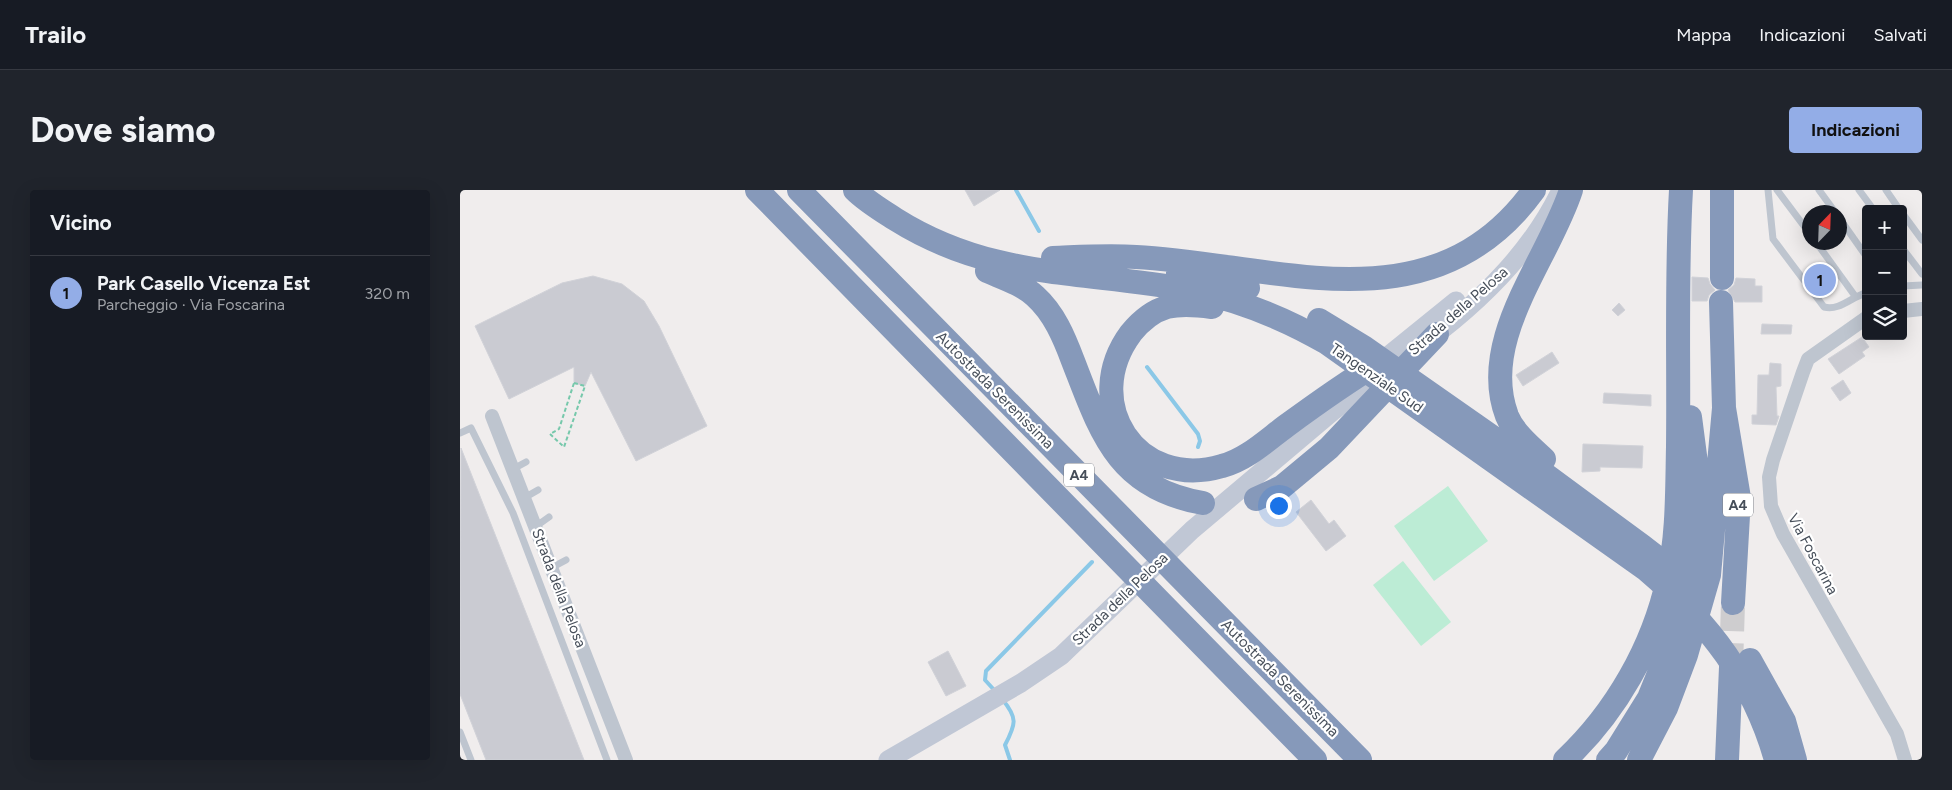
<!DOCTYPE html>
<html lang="it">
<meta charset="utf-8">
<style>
:root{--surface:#171b24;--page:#20242c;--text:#f1f3f6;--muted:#9ea1a6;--line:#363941;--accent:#93ade7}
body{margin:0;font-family:Figtree,sans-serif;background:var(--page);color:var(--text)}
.controls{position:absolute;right:15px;top:15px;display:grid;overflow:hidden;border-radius:5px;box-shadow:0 5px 20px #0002}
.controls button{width:45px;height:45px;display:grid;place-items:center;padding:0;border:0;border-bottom:1px solid var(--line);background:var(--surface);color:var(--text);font:25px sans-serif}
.compass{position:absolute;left:1342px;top:15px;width:45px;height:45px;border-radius:50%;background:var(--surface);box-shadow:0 5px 20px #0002;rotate:23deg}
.you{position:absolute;left:818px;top:315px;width:18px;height:18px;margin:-12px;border:4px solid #fff;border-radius:50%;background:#1a73e8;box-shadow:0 0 0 8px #1a73e833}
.badge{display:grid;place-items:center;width:32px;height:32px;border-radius:50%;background:var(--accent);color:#111;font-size:16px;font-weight:700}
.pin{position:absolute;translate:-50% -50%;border:2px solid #fff;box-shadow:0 1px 5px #0006}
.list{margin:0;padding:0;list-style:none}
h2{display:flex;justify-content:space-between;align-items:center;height:65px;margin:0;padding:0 20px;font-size:21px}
h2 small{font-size:16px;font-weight:400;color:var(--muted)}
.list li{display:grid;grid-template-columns:32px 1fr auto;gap:15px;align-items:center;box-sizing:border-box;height:75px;padding:0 20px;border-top:1px solid var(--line)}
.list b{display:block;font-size:19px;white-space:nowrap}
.list p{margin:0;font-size:16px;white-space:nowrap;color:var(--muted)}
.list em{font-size:16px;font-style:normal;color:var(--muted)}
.icon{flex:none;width:28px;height:28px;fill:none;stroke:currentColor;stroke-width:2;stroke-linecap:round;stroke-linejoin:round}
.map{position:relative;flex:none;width:1462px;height:570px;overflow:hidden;border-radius:5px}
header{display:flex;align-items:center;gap:30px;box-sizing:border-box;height:70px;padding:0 25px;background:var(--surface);border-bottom:1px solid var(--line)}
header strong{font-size:24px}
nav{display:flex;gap:28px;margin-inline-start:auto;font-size:18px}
.intro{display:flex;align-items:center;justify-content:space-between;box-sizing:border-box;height:120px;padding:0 30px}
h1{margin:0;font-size:35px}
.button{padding:12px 22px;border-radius:5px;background:var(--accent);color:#111;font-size:18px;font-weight:700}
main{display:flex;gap:30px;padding:0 30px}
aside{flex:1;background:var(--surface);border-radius:5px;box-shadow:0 5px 20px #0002}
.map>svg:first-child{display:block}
.green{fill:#bcecd5}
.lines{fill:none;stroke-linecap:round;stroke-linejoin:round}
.stream{stroke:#8bc8e7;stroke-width:4}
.building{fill:#cacbd2;stroke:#d1d2d8}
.highway-tunnel{stroke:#cecdcf;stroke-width:24;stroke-dasharray:24 12;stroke-linecap:butt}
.path{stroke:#76c8ab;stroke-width:2;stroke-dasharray:4 2.5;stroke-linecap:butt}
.lane{stroke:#bec5cf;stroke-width:7}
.street{stroke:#bec5cf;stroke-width:14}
.secondary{stroke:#c0c7d5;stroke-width:19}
.highway{stroke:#8699ba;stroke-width:24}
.labels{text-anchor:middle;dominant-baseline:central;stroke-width:4.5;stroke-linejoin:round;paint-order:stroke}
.shield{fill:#fff;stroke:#7e838b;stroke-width:1}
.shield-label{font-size:14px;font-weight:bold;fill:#464e59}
.street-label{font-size:15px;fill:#464e59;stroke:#fff}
</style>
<header>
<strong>Trailo</strong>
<nav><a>Mappa</a><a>Indicazioni</a><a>Salvati</a></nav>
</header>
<div class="intro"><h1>Dove siamo</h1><a class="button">Indicazioni</a></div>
<main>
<aside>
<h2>Vicino<small></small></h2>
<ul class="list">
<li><span class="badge">1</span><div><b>Park Casello Vicenza Est</b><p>Parcheggio · Via Foscarina</p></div><em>320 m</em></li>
</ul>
</aside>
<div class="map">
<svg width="1462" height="570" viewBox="0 0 1462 570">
<rect width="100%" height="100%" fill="#f0eded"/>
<path class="green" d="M988,296L1028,351L974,391L934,336Z
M943,371L991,432L961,456L913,395Z"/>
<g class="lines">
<path class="stream" d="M556,0L579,41
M687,177L738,244L740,251L738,257
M536,502L525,490L526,481L632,372
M542,509C558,528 556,534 545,555L550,570"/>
</g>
<path class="building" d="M505,0H540L514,16Z
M133,86L162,94L184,111L199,136L247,236L176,271L131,182L125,196L114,193V177L49,209L15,136L102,93Z
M1232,87L1248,88L1250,94L1255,100L1249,105L1247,111H1232Z
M1276,88L1295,89V96H1302V112H1275L1268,100L1274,95Z
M1159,113L1165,120L1158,126L1152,120Z
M1302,134L1332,135L1331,144H1301Z
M1402,147L1409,157L1402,162L1405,166L1379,184L1368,169Z
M1092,162L1099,173L1063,196L1056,185Z
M1310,173L1321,174V196L1316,197L1317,226H1319L1316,235L1292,234V225H1297L1298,185H1309Z
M1383,190L1391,203L1380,211L1371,198Z
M1144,203L1191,205V216L1143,213Z
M1123,254L1183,256L1182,278L1140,277V281L1122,282Z
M1,258L124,570H26L0,504Z
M851,310L869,334L874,330L886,346L866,361L836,322Z
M488,461L506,496L486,506L468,472Z"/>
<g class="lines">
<path class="highway-tunnel" d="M1271,477L1273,413"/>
<path class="path" d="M114,193L125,196L104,257L90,244L99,239Z"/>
<path class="lane" d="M1308,0L1313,49L1364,117C1380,121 1391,107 1406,103
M1317,0L1350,44
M1359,0L1375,22
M1399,0L1413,19
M1426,0L1439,19
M1443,24L1462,50
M1380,29L1406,66
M1356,52L1395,106
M1443,59L1462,84
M1443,96L1462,95
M0,243L11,238L53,323L147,570
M53,279L66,272
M64,308L78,300
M75,337L89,327
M91,378L106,370
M0,542L11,570"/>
<path class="street" d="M1443,121L1462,119
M1406,128L1348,169L1343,182L1313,270L1309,287L1311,316L1323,344L1437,544L1445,570
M32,226L166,570"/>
<path class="secondary" d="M966,152C1020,112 1072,61 1101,0
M912,179L996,111
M428,570L561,493L601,466L732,340L872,222L928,180"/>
<path class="highway" d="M297,0L855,570
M339,0L900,570
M395,0C406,11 421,20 435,29C532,90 623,80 730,100C779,110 824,128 867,153L1187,380C1248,432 1294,491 1316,570
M593,68C620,67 648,65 676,67C817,74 972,141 1074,0
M527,81C543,88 562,94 575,106C594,123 604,147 613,171C641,243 657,298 743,313
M718,83L752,88L788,98
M1262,88V0
M1261,112L1264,218L1279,308L1273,413
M752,117C738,115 722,113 707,117C693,121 680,132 671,143C619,213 677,301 762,276C786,270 807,250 826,236C856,214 885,193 917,174
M859,130L905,158L1068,272L1182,356L1217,383L1240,407
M1084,269C1071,257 1054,243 1047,226C1018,149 1088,71 1111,0
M796,309L822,297L869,258L977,144
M1290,470L1324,531L1335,570
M1105,570C1156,522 1193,457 1208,389C1218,346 1217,300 1218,257C1219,171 1216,85 1221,0
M1148,570L1156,561L1189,508L1213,449L1232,383L1239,296L1230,227
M1179,570L1206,518L1226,465L1249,385L1264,218
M1267,570L1271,477"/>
</g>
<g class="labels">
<g class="shield">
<rect x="604" y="273.5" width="30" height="23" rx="4"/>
<rect x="1263" y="303.5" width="30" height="23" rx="4"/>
</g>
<g class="shield-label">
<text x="619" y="285">A4</text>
<text x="1278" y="315">A4</text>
</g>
<g class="street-label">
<text transform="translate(998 121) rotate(-41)">Strada della Pelosa</text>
<text transform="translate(917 188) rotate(35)">Tangenziale Sud</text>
<text transform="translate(535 200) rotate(45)">Autostrada Serenissima</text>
<text transform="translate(1353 364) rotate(62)">Via Foscarina</text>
<text transform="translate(99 398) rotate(69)">Strada della Pelosa</text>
<text transform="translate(660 409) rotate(-44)">Strada della Pelosa</text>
<text transform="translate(820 488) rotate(45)">Autostrada Serenissima</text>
</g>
</g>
</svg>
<div class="controls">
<button>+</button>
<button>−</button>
<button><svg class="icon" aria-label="layers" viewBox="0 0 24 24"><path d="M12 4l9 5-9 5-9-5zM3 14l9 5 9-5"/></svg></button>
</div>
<svg class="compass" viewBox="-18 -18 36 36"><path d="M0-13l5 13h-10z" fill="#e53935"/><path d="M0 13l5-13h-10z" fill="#9ea1a6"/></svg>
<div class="you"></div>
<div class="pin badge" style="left:1360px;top:90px">1</div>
</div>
</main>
